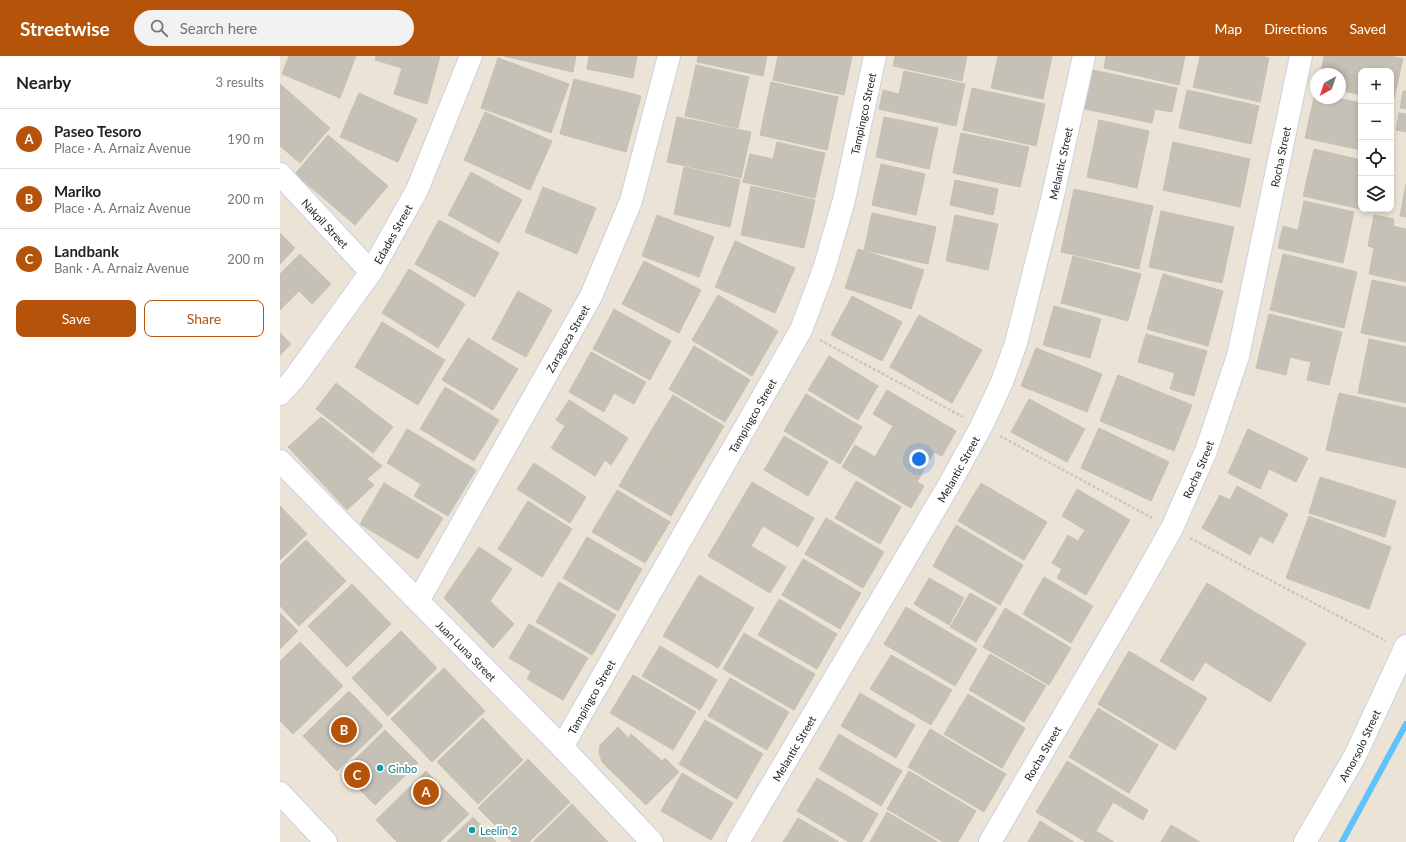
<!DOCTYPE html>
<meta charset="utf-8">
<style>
:root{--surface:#fff;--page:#f2f2f2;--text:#222;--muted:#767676;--line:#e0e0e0;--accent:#b45309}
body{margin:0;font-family:Lato,sans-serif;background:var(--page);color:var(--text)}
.controls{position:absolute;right:12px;top:12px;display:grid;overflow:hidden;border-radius:8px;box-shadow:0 2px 6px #0003}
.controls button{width:36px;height:36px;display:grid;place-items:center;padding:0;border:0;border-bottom:1px solid var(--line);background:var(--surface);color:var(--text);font:20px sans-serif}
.compass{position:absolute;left:1030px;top:12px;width:36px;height:36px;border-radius:50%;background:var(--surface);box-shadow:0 2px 6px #0003;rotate:220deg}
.you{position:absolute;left:639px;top:403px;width:14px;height:14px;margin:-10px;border:3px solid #fff;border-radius:50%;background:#1a73e8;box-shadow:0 0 0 6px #1a73e833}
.badge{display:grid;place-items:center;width:26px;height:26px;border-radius:50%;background:var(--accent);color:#fff;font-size:13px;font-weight:700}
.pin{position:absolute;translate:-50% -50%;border:2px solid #fff;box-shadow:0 1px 4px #0006}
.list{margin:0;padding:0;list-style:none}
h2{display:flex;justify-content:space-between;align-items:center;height:52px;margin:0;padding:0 16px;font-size:17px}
h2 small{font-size:13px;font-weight:400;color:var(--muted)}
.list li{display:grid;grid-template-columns:26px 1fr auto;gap:12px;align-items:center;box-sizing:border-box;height:60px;padding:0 16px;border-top:1px solid var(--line)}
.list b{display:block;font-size:15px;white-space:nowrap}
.list p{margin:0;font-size:13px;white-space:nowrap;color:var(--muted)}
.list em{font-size:13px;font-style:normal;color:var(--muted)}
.actions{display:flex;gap:8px;padding:12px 16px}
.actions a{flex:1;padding:9px 0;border:1px solid var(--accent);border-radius:8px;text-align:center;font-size:14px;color:var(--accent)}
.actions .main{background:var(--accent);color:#fff}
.icon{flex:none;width:22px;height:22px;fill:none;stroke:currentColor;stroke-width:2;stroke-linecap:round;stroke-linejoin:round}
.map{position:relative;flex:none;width:1126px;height:786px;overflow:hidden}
header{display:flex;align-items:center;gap:24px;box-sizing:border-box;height:56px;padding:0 20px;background:var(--accent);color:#fff}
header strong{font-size:19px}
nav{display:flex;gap:22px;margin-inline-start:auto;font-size:14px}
.search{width:280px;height:36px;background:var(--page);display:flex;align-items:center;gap:10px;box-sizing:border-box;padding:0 14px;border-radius:22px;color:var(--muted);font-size:15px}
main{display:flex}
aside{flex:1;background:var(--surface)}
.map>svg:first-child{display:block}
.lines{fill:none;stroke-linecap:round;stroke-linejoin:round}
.stream{stroke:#5fc2f8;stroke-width:6}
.building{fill:#c6c1b7;stroke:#c6c0b1}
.street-casing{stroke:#cccee2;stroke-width:24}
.secondary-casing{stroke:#cccee2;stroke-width:24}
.path{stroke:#c7c7c7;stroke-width:2.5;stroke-dasharray:3 2;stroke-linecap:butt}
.street{stroke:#fff;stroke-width:22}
.secondary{stroke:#fff;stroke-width:22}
.culture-dot{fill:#0f9aa8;stroke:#fff;stroke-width:1.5}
.labels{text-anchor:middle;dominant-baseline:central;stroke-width:4;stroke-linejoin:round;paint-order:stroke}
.street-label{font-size:11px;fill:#272727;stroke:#fff}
.culture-label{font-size:11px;fill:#0d838f;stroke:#fff;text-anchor:start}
</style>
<header>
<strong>Streetwise</strong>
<div class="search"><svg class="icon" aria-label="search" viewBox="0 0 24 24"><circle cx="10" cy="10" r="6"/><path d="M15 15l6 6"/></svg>Search here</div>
<nav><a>Map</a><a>Directions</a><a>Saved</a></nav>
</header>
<main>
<aside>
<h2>Nearby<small>3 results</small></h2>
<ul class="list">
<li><span class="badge">A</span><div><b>Paseo Tesoro</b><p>Place · A. Arnaiz Avenue</p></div><em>190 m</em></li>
<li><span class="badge">B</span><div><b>Mariko</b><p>Place · A. Arnaiz Avenue</p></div><em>200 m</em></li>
<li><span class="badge">C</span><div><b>Landbank</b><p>Bank · A. Arnaiz Avenue</p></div><em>200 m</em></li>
</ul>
<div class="actions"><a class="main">Save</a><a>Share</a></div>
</aside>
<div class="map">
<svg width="1126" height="786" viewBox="0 0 1126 786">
<rect width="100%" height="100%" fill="#ebe4d6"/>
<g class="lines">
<path class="stream" d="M1062,786L1126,668"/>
</g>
<path class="building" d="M9,0H76L60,42L2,18Z
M96,0H160L147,48L114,38L122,12L95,4Z
M224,0H296L293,16Z
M309,0H357L353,22L307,13Z
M418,0H487L483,20L417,6Z
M498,0H572L564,39L493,24Z
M615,0H687L682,25L613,10Z
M718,0H772L763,43L711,32Z
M826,0H905L899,29L824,12Z
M920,0H982L989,2L980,46L913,31Z
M1044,0H1112L1123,3L1113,46H1111V15H1081V39L1060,34V18H1041Z
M218,2L289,28L271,77L201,52Z
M416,9L469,21L458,72L405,60Z
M813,14L897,32L892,56L875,53L872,67L805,53Z
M624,15L685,28L676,70L599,53L603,34L619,38Z
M294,23L361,40L346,96L280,78Z
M491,26L558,41L547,94L480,79Z
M0,28L50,72L20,107L0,90Z
M692,32L765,48L756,90L683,74Z
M907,34L979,50L971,88L899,72Z
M1123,35H1126V53L1120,52Z
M79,37L137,63L118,106L60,81Z
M1035,37L1036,42H1057L1081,47V94L1025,82Z
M205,56L272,85L250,134L184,104Z
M1119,57L1126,58V76L1116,74Z
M397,61L471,76L461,122L387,106Z
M604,61L658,72L649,113L596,101Z
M819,64L869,75L857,132L807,121Z
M681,77L749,91L740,131L673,117Z
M48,79L108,130L75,169L15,118Z
M497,86L545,97L535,142L463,126L470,98L493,103Z
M893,86L970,103L960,151L883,134Z
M1034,93L1081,104V153H1090V155L1023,140Z
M601,108L645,118L636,159L592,149Z
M404,111L460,124L450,171L394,158Z
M191,116L242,144L219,187L168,159Z
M675,124L718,133L713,159L670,149Z
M1126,128V161L1120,160Z
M471,130L535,144L524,192L461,179Z
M263,131L316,152L297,198L245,176Z
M794,133L873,150L859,213L781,196Z
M1024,145L1074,156L1063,207L998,192L1003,170L1018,174Z
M881,155L954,171L942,227L869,211Z
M592,157L656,171L648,208L584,194Z
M377,159L434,181L419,221L362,200Z
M675,159L718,168L708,214L666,205Z
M1094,159L1114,163L1113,170L1126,173V226L1089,218L1094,192L1088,190Z
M159,164L219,197L195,241L135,208Z
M0,177L15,192L0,208Z
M455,185L515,212L495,257L435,231Z
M578,193L644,214L631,253L565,232Z
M20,198L51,228L32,248L19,235L0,254V218Z
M1003,198L1077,216L1064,272L990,254Z
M793,200L861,218L848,265L781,247Z
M364,205L421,234L399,277L342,248Z
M129,213L185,248L158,292L102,257Z
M883,218L943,235L928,290L867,273Z
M1092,224L1126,231V286L1081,277Z
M238,235L272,254L246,301L212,283Z
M438,239L498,275L472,320L412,284Z
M572,240L622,266L602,305L551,279Z
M774,250L821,263L810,302L763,289Z
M334,253L391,285L370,324L313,293Z
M989,258L1062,276L1049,329L1027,324L1031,306L1010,301L1006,319L976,312Z
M639,259L702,294L672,347L610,311Z
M102,266L165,304L138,349L75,311Z
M0,277L11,288L0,299Z
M866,278L927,295L914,340L890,333L895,317L858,306Z
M188,282L238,313L213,354L162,324Z
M1089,283L1126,291V347L1078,337Z
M414,290L470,324L445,366L389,333Z
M756,292L822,318L807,356L741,330Z
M311,296L366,326L354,348L334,337L324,356L289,336Z
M549,300L598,330L578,364L528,334Z
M838,319L912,349L894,395L820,365Z
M56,327L113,371L93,397L36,353Z
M165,331L219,364L194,405L140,373Z
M607,334L676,375L662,400L654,396L637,426L644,430L631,452L562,411L575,389L595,401L613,370L593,358Z
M1059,337L1126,352V412L1046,394Z
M526,338L582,371L560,408L504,375Z
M393,339L444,370L417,416L365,385Z
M749,343L805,373L787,406L731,376Z
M289,344L348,382L331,409L325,404L315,420L271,392L285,370L276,364Z
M41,361L102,410L87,423L94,429L67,454L8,391Z
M819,372L889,406L871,445L801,412Z
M127,373L196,414L168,460L134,440L141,428L107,407Z
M968,373L1028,402L1016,426L989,413L980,433L948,417Z
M504,380L548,406L528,440L484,414Z
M365,385L417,416L391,460L339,430Z
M254,407L306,441L290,467L237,433Z
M1040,421L1116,445L1105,481L1029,457Z
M576,425L621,451L600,488L555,462Z
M472,426L534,462L518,491L483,470L471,490L506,511L490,537L428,500Z
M104,427L163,462L138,503L80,468Z
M701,427L767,466L744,504L678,465Z
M957,430L1008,458L993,487L980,480L970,499L922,472L940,439L950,444Z
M797,433L850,464L806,539L777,522L782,513L772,507L788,479L798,485L805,474L782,460Z
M337,434L390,466L365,507L312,476Z
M248,445L292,473L262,521L218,493Z
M0,450L27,478L0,504Z
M1029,460L1111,491L1089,553L1006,522Z
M546,462L604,496L583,532L525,498Z
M676,469L743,509L720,549L653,510Z
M307,481L362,513L338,555L283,522Z
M26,484L66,525L19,570L0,550V509Z
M199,491L232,513L210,545L234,568L213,592L164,542Z
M523,503L581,537L560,573L502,539Z
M419,519L474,552L438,612L383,580Z
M764,521L813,550L791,587L743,558Z
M649,522L684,542L669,569L634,548Z
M279,526L336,559L312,599L256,566Z
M927,527L1026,587L990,646L925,606L913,625L880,605Z
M72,528L111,568L67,611L28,570Z
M690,537L717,552L696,586L670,571Z
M499,543L557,578L537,613L478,579Z
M626,551L697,593L675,630L604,588Z
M725,552L791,592L769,629L703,591Z
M0,557L18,575L0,593Z
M249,568L308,602L283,644L247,623L251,615L229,602Z
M121,575L157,612L108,660L72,622Z
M464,577L535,618L514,654L443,613Z
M20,586L63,630L13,678L0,665V605Z
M380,590L437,624L420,654L362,620Z
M849,595L927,642L895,694L818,648Z
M710,598L766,630L744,666L689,634Z
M611,599L672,634L651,669L590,633Z
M164,612L205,655L152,706L111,663Z
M353,619L416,656L393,694L330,657Z
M450,622L509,656L487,694L428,660Z
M69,635L103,670L57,715L23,680Z
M580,637L635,669L616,702L561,670Z
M688,638L745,672L722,712L664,678Z
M818,652L878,689L849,737L789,701Z
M203,662L243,704L198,748L157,706Z
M425,664L483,698L457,743L399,708Z
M338,671L348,682L351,678L382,705L385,702L399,716L366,749L322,706L319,696L320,689Z
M650,673L726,718L704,756L628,711Z
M105,674L138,707L95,749L62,716Z
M559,678L622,715L601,750L539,713Z
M248,703L290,746L249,786H232L198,752Z
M787,705L868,754L863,764L833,746L816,775L834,786H806L756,756Z
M146,715L189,758L160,786H117L96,764Z
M629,715L696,755L678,786H663L607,753Z
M402,717L453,747L431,784L381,755Z
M537,722L598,758L582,786H569L517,755Z
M292,748L328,786H253Z
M607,756L658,786H590Z
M193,761L216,786H167Z
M518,762L559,786H503Z
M760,765L794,786H748Z
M891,769L920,786H881Z"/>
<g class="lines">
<g class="street-casing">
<g id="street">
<path id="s1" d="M0,118L91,216"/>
<path id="s2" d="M0,338L13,324L91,216L137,134L191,0"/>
<path id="s3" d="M0,405L282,691L372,786"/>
<path id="s4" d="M138,545L311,240L351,145L389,0"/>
<path id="s5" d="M282,691L521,274L544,213L564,144L595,0"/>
<path id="s6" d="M458,786L669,429L701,371L722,326L736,287L773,139L804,0"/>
<path id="s7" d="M710,786L860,529L892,472L926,395L958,300L1021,0"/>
<path id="s8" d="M1025,786L1075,700L1126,590"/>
</g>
</g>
<g class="secondary-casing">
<path id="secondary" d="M0,737L46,786"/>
</g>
<path class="path" d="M540,284L683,361
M720,380L874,463
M910,482L1106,585"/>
<use href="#street" class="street"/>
<use href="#secondary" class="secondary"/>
</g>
<g class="culture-dot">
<circle cx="100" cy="712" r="4"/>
<circle cx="192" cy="774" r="4"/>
</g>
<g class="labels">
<g class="street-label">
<text stroke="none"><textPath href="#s5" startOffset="706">Tampingco Street</textPath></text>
<text stroke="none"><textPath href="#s7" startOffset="751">Rocha Street</textPath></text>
<text stroke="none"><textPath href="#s6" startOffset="757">Melantic Street</textPath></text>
<text stroke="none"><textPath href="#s1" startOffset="67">Nakpil Street</textPath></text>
<text stroke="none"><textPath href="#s2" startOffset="196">Edades Street</textPath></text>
<text stroke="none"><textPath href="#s4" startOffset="302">Zaragoza Street</textPath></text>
<text stroke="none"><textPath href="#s5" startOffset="382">Tampingco Street</textPath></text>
<text stroke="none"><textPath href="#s6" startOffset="433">Melantic Street</textPath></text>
<text stroke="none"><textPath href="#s7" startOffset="427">Rocha Street</textPath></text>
<text stroke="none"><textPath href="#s3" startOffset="266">Juan Luna Street</textPath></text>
<text stroke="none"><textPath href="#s5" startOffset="58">Tampingco Street</textPath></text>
<text stroke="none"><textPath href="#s8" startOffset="111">Amorsolo Street</textPath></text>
<text stroke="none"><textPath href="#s6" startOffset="109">Melantic Street</textPath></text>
<text stroke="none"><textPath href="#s7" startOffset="103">Rocha Street</textPath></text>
</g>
<g class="culture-label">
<text x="108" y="712">Ginbo</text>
<text x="200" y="774">Leelin 2</text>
</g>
</g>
</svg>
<div class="controls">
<button>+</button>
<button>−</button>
<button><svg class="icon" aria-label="locate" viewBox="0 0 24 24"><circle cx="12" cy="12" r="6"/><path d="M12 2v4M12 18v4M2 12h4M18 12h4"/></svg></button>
<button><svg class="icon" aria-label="layers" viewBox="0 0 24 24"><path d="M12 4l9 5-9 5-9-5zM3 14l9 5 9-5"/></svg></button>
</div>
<svg class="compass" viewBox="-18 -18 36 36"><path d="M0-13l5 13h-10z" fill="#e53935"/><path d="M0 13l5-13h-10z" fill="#767676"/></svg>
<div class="you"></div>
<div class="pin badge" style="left:146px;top:736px">A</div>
<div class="pin badge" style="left:64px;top:674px">B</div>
<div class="pin badge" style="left:77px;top:719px">C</div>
</div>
</main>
